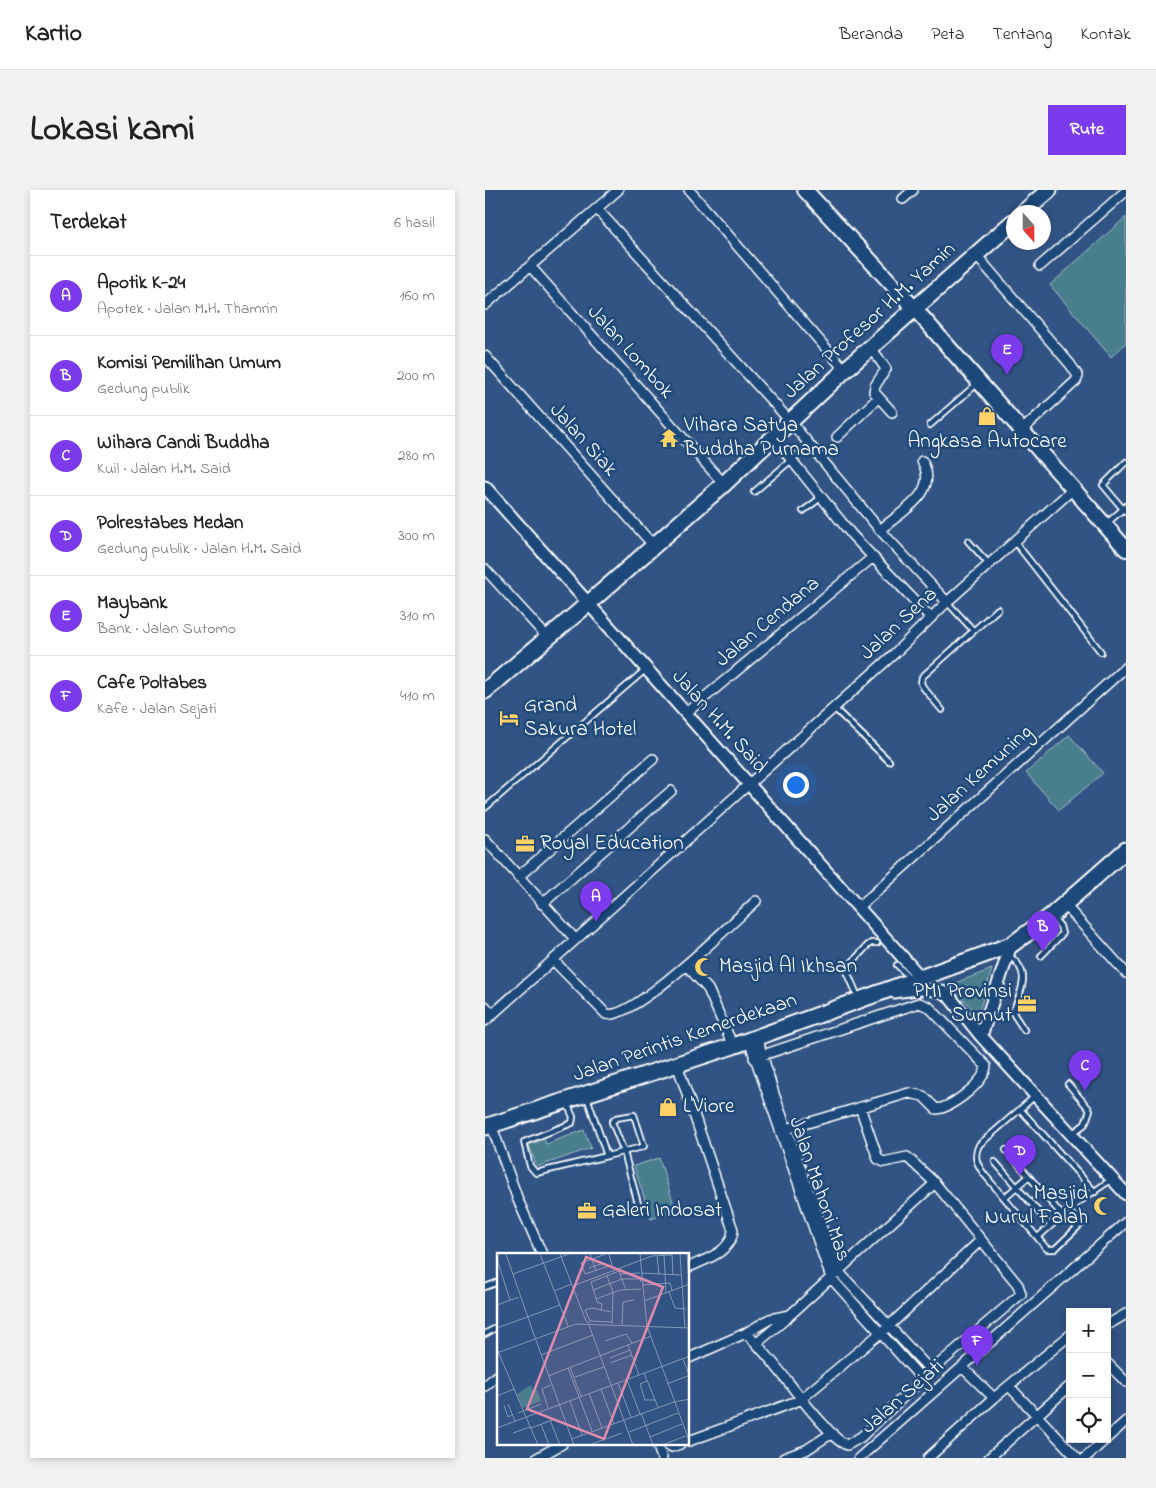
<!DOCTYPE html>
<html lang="id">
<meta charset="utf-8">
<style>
:root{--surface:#fff;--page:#f2f2f2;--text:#222;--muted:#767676;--line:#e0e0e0;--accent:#7c3aed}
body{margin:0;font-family:"Indie Flower",sans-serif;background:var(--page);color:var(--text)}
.controls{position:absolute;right:15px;bottom:15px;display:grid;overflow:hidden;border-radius:0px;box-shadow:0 2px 8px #0003}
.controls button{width:45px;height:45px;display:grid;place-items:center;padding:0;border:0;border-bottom:1px solid var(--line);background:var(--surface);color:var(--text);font:25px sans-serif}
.compass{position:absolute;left:521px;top:15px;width:45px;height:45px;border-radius:50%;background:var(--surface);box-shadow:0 2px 8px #0003;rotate:159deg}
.you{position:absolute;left:310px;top:594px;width:18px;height:18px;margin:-12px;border:4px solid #fff;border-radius:50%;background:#1a73e8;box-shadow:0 0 0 8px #1a73e833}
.badge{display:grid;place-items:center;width:32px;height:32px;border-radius:50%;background:var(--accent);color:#fff;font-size:16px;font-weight:700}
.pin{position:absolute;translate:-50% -41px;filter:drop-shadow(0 1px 2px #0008)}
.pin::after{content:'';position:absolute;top:26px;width:18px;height:15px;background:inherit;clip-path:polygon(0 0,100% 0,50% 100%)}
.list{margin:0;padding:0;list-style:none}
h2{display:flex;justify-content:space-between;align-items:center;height:65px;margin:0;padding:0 20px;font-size:21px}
h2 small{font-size:16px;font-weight:400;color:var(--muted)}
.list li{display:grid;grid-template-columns:32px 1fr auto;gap:15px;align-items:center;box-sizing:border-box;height:80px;padding:0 20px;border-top:1px solid var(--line)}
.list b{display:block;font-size:19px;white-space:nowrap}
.list p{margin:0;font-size:16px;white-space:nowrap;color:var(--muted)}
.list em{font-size:16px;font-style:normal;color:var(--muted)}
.icon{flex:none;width:28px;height:28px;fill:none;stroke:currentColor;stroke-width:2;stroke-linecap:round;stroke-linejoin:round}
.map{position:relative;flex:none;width:641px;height:1268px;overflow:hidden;border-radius:0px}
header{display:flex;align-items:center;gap:30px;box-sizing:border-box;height:70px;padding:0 25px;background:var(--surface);border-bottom:1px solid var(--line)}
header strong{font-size:24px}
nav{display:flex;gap:28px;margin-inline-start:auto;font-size:18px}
.intro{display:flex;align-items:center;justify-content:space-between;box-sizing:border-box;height:120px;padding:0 30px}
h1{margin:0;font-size:35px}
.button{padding:12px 22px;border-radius:0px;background:var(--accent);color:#fff;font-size:18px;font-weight:700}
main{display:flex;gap:30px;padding:0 30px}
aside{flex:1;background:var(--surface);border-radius:0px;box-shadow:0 2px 8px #0003}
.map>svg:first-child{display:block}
.green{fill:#497e8d;stroke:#a4bec6}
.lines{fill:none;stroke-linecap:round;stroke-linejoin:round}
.service-casing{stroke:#fff;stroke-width:8}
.minor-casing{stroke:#fff;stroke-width:12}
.tertiary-casing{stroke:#fff;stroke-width:15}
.secondary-casing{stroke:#fff;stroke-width:18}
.primary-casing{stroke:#fff;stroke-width:19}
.service{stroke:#1f4a7a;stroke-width:4.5}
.minor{stroke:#1f4a7a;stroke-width:9}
.tertiary{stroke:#1f4a7a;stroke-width:11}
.secondary{stroke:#1f4a7a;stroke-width:14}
.primary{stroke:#1f4a7a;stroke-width:15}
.labels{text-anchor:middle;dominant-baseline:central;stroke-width:5;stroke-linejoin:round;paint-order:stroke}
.street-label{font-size:21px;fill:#fff;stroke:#1f4a7a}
.poi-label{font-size:21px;fill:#fff;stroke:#1f4a7a;text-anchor:start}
.inset-road{fill:none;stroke:#8398b5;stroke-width:1}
.view{fill:#e08cad;fill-opacity:0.15;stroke:#e08cad;stroke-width:2.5}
.inset-edge{fill:none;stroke:#fff;stroke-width:2.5}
</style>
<header>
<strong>Kartio</strong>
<nav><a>Beranda</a><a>Peta</a><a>Tentang</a><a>Kontak</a></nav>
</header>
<div class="intro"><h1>Lokasi kami</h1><a class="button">Rute</a></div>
<main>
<aside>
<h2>Terdekat<small>6 hasil</small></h2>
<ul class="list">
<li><span class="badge">A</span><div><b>Apotik K-24</b><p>Apotek · Jalan M.H. Thamrin</p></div><em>160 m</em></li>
<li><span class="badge">B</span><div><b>Komisi Pemilihan Umum</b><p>Gedung publik</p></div><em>200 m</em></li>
<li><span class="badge">C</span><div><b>Wihara Candi Buddha</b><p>Kuil · Jalan H.M. Said</p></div><em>280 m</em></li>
<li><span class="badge">D</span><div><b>Polrestabes Medan</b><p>Gedung publik · Jalan H.M. Said</p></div><em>300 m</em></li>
<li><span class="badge">E</span><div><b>Maybank</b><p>Bank · Jalan Sutomo</p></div><em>310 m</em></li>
<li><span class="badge">F</span><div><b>Cafe Poltabes</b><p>Kafe · Jalan Sejati</p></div><em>410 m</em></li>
</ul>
</aside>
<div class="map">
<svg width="641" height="1268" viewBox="0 0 641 1268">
<rect width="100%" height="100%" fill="#315484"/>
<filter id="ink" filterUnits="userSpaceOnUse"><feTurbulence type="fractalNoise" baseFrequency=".02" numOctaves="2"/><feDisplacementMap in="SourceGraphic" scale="10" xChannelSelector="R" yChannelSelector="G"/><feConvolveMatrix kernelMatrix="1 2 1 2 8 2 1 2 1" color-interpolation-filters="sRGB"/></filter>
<g filter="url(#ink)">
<path class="green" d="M641,27V153L626,167L565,95Z
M584,545L618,583L574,620L541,583Z
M507,779L493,825L465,795Z
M99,940L106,958L52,977L44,955L59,949L61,954Z
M174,968L191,1021L166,1029L149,976Z"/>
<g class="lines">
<g class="service-casing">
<path id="service" d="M445,235L493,193
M641,272L618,295L638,319L641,316
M269,302L325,254
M318,321L337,307
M621,334L638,319L641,322
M483,351L504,374
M530,352L616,462
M462,412L488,440
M349,518L404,571
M457,520L438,497L436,493L437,487L513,419
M0,618L160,480
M523,765C548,782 536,800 528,823L539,840
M556,766L577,744L575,736L567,727
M412,775L426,789
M373,807L361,779L383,755L386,753H392
M583,894L605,920L600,934L588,943
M549,907L494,955C488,967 492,974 499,984L562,1059H570L596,1034L597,1027L588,1016L627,989
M82,913L88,927L87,933L39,952L45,976L51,983L122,966L102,907
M535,919L610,1002
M521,960L577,1025
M122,966L157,957L159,956L149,925L131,928L127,932L139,962L155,1021
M510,972L565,1035
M520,1007L543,987
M553,1047L588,1016
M0,1097L14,1092
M0,1144L14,1136"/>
</g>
<g class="minor-casing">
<path id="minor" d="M204,0L360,180
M418,9L428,0
M112,19L305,231L395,340L462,412
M491,65L585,174L593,186L591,191L537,240
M45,76L239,294
M555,76L641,1
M0,115L133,0
M387,159L401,179L390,196L389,202L407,222
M0,166L169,356
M288,247L367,345L446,428
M352,247L393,208
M395,340C417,321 455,303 437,271
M0,379L63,448
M201,523L388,367
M0,649L90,749
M33,687L168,569
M57,714L186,601
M579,714L641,783
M373,718L641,477
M68,770L121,824C147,832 248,732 271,711
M201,775L223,799L248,856
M0,816L8,825
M0,831L410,463L462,412L587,300
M272,847L289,904L352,1080L446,1181
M264,850L346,1088L437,1189
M269,868L434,813L444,817L501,876C500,892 471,913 457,918L451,919L438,906L424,903L302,939
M192,874L248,1040C247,1062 221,1069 204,1077
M6,934L33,1010L57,1064
M622,1135L641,1124
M261,1143C290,1170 311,1206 339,1235C345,1242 353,1252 362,1255L376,1247L446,1181L536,1104L533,1095L450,993L422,967L399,972L393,969L375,917
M272,1153L303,1127
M204,1168L261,1143L285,1129L305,1125L450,993
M622,1173L641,1192
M478,1178L509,1208
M0,1196L14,1184
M524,1196L592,1268
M622,1248L641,1231
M204,1251L315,1210L405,1135L496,1050
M172,1254L177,1268
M182,1254L187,1257L195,1254
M52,1268L77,1254
M299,1268L321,1260L347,1243
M374,1268L641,1032
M443,1268L509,1208L585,1145
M504,1268L585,1196
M600,1268L621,1249"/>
</g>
<g class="tertiary-casing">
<path id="tertiary" d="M0,297L436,788
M409,802C425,800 448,795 463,805L496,846L641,1004
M496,846L526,755"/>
</g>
<g class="secondary-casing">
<path id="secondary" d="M320,0L430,119L641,359"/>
</g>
<g class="primary-casing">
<path id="primary" d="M539,22L564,0
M0,501L104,413L239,294L360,180L528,32
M0,937L248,856L526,755L566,726L641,660"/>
</g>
<use href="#service" class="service"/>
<use href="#minor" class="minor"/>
<use href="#tertiary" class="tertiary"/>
<use href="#secondary" class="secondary"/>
<use href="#primary" class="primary"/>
</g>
</g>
<defs>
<g id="shop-bare" transform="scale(1.5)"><path d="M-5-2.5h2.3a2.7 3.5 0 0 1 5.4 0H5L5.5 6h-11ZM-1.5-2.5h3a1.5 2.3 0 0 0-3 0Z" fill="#ffd166" stroke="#1f4a7a" stroke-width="2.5" paint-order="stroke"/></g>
<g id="temple-bare" transform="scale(1.5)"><path d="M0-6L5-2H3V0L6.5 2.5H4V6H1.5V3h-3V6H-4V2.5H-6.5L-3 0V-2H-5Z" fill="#ffd166" stroke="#1f4a7a" stroke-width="2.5" paint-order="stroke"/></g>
<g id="hotel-bare" transform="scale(1.5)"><path d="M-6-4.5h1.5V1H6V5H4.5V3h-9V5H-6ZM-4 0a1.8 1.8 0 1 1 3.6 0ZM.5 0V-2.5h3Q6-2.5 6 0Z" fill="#ffd166" stroke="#1f4a7a" stroke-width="2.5" paint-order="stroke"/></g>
<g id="office-bare" transform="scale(1.5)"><path d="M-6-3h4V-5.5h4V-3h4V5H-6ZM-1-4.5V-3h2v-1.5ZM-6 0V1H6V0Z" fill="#ffd166" stroke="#1f4a7a" stroke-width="2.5" paint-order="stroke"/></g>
<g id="mosque-bare" transform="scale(1.5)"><path d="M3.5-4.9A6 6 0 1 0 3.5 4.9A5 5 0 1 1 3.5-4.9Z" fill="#ffd166" stroke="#1f4a7a" stroke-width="2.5" paint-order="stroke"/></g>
</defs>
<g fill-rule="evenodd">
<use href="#shop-bare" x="502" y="226"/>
<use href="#temple-bare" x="184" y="248"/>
<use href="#hotel-bare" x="24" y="528"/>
<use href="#office-bare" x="40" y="654"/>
<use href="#mosque-bare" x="219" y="777"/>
<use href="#office-bare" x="542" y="814"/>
<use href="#shop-bare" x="183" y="917"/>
<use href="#mosque-bare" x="618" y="1016"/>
<use href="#office-bare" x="102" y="1021"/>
</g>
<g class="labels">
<g class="street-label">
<text transform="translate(385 131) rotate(-42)">Jalan Profesor H.M. Yamin</text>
<text transform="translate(145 162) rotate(48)">Jalan Lombok</text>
<text transform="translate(98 250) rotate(48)">Jalan Siak</text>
<text transform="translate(283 432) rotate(-40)">Jalan Cendana</text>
<text transform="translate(414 434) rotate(-43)">Jalan Sena</text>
<text transform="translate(234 532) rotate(48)">Jalan H.M. Said</text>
<text transform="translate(495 584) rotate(-42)">Jalan Kemuning</text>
<text transform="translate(200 848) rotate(-19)">Jalan Perintis Kemerdekaan</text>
<text transform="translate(334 999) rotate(71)">Jalan Mahoni Mas</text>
<text transform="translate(418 1207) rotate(-41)">Jalan Sejati</text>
</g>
<g class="poi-label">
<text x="199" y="236">Vihara Satya<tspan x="199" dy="24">Buddha Purnama</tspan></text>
<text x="502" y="252" text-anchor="middle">Angkasa Autocare</text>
<text x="39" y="516">Grand<tspan x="39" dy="24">Sakura Hotel</tspan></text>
<text x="55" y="654">Royal Education</text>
<text x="234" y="777">Masjid Al Ikhsan</text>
<text x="527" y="802" text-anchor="end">PMI Provinsi<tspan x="527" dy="24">Sumut</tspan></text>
<text x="198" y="917">L'Viore</text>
<text x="603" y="1004" text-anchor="end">Masjid<tspan x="603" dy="24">Nurul Falah</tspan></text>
<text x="117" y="1021">Galeri Indosat</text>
</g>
</g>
<g transform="translate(12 1063)">
<rect width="192" height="192" fill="#315484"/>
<path d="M34,132L36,138L40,137L44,148L26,155L20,141Z" fill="#497e8d"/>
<path class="inset-road" d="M9,1L37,82M43,1L71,73M63,1L89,68L93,70M93,1L99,18M109,1L84,10L88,21L115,12L112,1M143,1L150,73M167,1L169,40M175,1L176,22M183,1L188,75M190,1L192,31M160,3L162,21M0,6L13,47M92,15L107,10M144,20L184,22M16,21L72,1M123,21L143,20M110,23L116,39L115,71M145,32L173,30L175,37M76,33L155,3L175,2M96,37L125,26H143L144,29M57,38L75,31M172,39L178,55L189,56M99,46L123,37L144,36M147,48L193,31M0,52L22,44M104,58L105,51L100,49L94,29L122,18L129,37M114,59L95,55L88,57L93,68L115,69M92,72L136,192M125,72L126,49L137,47M150,73L193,190M0,75L63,52M36,79L77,192M108,88L129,81L135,90M131,92L142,122M0,96L41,192M0,100L79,71L193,75M44,102L96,82M113,105L133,97M186,106L192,122M113,110L135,102M73,114L84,143M71,115L95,178M147,120L161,154M51,123L154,83M78,124L107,114M130,127L143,161M150,128L143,131L148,147H158M121,130L134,164M170,131L193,122M104,136L117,171M92,140L105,175M0,143L17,136M73,148L85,182M11,151L18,168M7,152L11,164L15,162M51,155L45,136L54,132M21,160L44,151M144,160L156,192M53,167L63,192M44,171L52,192M0,175L193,103M34,175L58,166M132,179L181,160M16,180L33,174M153,184L185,171M75,186L177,149L193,146M92,192L125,180M165,192L189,183"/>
<path class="view" d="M89,4L166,34L107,186L30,156Z"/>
<rect width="192" height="192" class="inset-edge"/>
</g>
</svg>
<div class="controls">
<button>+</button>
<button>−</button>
<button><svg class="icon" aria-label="locate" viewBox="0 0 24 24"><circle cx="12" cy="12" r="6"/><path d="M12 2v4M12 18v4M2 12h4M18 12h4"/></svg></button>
</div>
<svg class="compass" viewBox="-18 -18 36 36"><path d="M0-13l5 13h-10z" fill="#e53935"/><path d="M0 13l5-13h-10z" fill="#767676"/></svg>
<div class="you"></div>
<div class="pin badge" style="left:111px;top:732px">A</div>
<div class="pin badge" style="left:558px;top:762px">B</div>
<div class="pin badge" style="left:600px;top:901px">C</div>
<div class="pin badge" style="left:535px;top:986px">D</div>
<div class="pin badge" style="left:522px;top:185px">E</div>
<div class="pin badge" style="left:492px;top:1176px">F</div>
</div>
</main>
